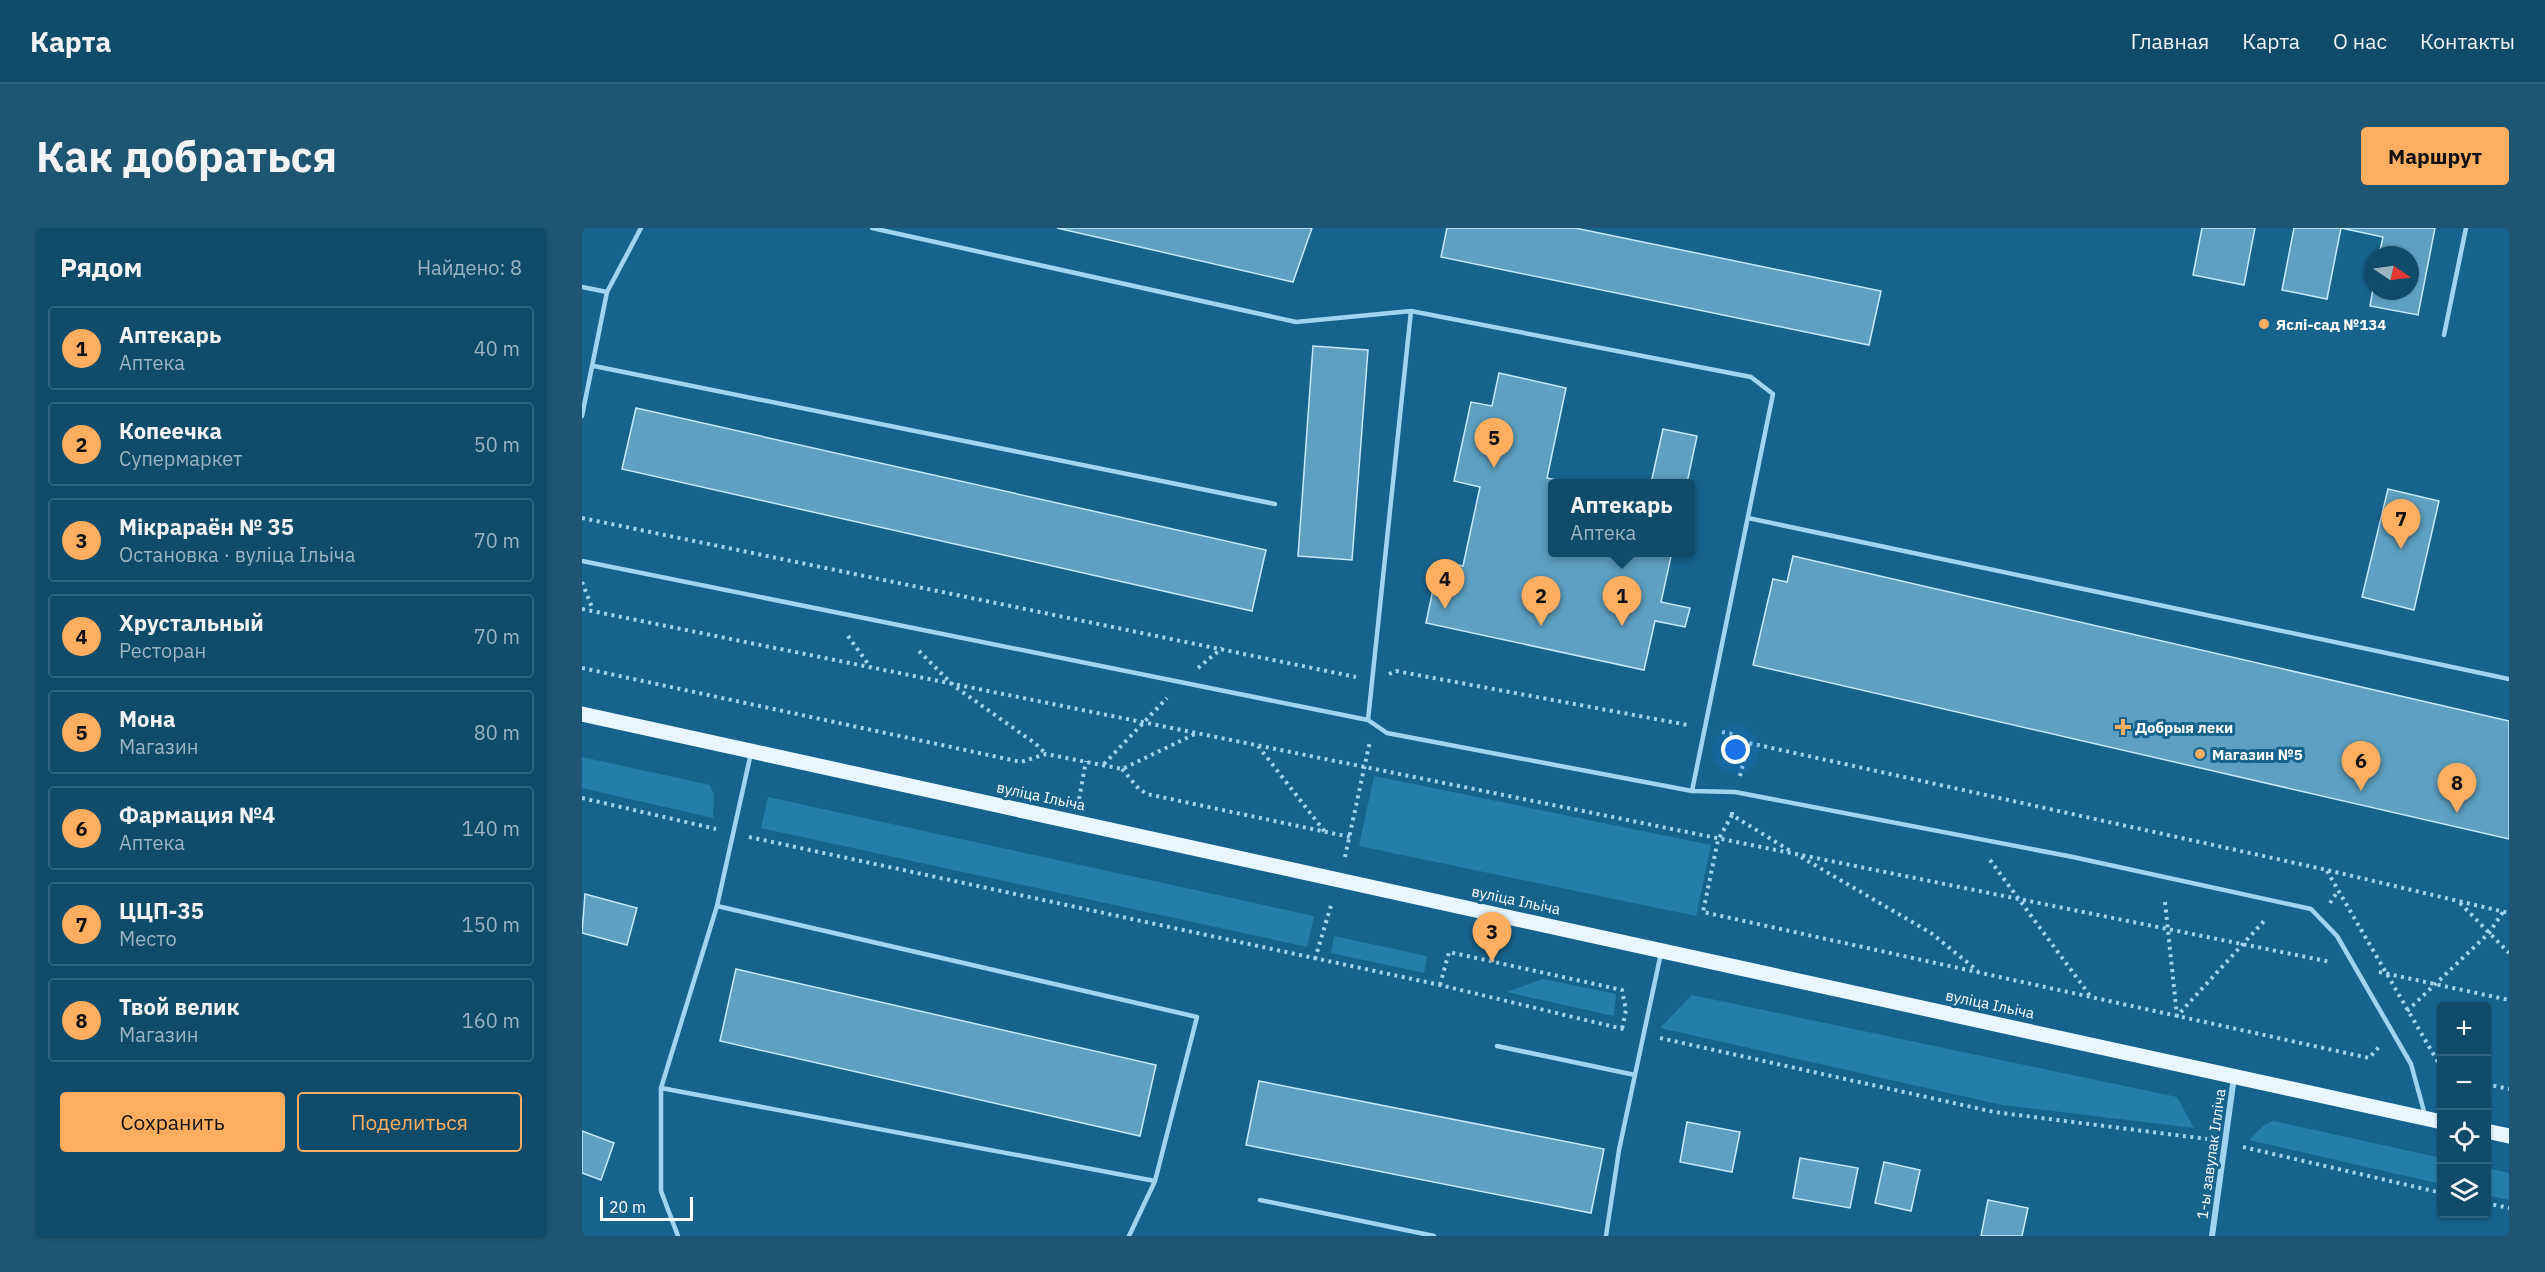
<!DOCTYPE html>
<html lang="ru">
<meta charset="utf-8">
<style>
:root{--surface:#104b6a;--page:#1e5572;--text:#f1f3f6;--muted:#9cb3c1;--line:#30637e;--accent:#ffad5e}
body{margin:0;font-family:"IBM Plex Sans",sans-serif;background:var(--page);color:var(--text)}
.controls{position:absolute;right:18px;bottom:18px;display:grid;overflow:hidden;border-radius:6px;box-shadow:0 2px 4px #0004}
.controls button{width:54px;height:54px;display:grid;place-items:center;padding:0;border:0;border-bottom:2px solid var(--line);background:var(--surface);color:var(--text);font:30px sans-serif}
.compass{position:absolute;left:1783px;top:18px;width:54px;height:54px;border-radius:50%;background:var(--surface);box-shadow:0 2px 4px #0004;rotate:103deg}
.scale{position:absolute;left:18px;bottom:15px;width:93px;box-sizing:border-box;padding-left:6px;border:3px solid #fff;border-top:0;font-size:16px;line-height:21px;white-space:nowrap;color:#fff;-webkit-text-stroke:4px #16648d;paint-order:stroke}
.you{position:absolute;left:1154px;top:522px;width:21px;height:21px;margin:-15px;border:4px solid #fff;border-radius:50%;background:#1a73e8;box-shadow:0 0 0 9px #1a73e833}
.badge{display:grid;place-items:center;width:39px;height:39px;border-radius:50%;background:var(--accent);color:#111;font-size:20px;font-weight:700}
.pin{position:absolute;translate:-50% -50px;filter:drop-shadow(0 2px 3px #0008)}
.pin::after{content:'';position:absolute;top:32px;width:21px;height:18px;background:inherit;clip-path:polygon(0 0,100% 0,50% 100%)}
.popup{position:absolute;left:966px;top:251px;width:147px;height:78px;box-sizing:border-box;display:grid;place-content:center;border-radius:6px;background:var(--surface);filter:drop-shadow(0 2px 4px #0005);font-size:20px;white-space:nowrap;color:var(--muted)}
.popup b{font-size:22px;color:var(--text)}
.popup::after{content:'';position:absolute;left:50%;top:100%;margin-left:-12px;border:12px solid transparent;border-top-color:var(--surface)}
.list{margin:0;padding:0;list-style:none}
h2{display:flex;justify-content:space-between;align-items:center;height:78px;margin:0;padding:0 24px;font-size:26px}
h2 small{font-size:20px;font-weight:400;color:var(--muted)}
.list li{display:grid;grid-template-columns:39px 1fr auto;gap:18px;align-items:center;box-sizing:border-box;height:84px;margin:0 12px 12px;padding:0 12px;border:2px solid var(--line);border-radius:6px}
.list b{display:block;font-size:22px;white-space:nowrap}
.list p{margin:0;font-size:20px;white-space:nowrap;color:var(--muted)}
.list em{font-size:20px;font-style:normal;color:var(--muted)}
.actions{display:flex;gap:12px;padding:18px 24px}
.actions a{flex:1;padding:14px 0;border:2px solid var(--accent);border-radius:6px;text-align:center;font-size:21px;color:var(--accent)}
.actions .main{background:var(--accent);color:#111}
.icon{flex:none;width:33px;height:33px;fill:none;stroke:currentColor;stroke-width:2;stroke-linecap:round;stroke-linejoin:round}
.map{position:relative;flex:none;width:1927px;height:1008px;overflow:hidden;border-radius:6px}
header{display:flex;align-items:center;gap:36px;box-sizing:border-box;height:84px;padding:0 30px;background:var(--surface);border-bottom:2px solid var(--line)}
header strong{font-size:28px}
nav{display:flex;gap:33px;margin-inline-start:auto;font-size:21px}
.intro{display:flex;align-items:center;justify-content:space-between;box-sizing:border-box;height:144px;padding:0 36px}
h1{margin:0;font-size:42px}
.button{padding:15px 27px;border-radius:6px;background:var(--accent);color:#111;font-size:21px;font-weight:700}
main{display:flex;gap:36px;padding:0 36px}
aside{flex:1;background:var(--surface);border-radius:6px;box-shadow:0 2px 4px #0004}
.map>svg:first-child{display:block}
.green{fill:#257ea9}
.building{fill:#5da0c1;stroke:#c6eafb;stroke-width:1.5}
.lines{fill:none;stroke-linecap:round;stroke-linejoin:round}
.path{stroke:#a0d5ef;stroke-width:4;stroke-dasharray:3 4.5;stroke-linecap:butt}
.lane{stroke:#a0d5ef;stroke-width:4.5}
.street{stroke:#a0d5ef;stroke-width:6}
.primary{stroke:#e8f6ff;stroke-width:15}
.poi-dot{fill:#ffad5e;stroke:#16648d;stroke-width:2}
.labels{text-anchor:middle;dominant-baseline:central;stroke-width:6;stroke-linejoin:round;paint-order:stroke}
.poi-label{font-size:15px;font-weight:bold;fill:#fff;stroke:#16648d;text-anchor:start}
.street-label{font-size:15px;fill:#fff;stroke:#16648d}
</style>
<header>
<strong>Карта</strong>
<nav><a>Главная</a><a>Карта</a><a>О нас</a><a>Контакты</a></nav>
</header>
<div class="intro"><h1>Как добраться</h1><a class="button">Маршрут</a></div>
<main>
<aside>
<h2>Рядом<small>Найдено: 8</small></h2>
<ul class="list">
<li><span class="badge">1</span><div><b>Аптекарь</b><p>Аптека</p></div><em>40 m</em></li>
<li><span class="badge">2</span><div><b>Копеечка</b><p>Супермаркет</p></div><em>50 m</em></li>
<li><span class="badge">3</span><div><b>Мікрараён № 35</b><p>Остановка · вуліца Ільіча</p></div><em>70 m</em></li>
<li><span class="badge">4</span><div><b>Хрустальный</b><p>Ресторан</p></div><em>70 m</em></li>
<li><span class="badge">5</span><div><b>Мона</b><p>Магазин</p></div><em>80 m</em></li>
<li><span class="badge">6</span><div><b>Фармация №4</b><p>Аптека</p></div><em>140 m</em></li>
<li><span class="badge">7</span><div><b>ЦЦП-35</b><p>Место</p></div><em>150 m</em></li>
<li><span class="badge">8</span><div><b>Твой велик</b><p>Магазин</p></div><em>160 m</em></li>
</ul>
<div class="actions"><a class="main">Сохранить</a><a>Поделиться</a></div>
</aside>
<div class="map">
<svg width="1927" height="1008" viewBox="0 0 1927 1008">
<rect width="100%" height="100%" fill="#16648d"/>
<path class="green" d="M0,529L128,557L132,567L131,590L0,560Z
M792,548L1129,617L1114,688L777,618Z
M186,569L732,688L725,719L179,600Z
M752,708L845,728L842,745L749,725Z
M961,751L1034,766L1032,788L924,764Z
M1110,767L1595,869L1612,900L1420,877L1078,800Z
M1691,893L1859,930V956L1667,912L1681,898Z
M1905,940L1927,945V972L1905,967Z"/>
<path class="building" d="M475,0H730L711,54Z
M865,0H993L1299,63L1287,117L859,29Z
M1620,0H1673L1662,57L1611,47Z
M1712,0H1853L1836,87L1788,78L1792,55V63H1828V27H1797L1801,9L1759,0L1745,71L1700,62Z
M731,118L786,122L770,332L716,328Z
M917,145L984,160L965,250L989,255H971V324H1090L1079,374L1108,380L1103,399L1073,393L1062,442L844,395L857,333L881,338L898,259L872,253L889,174L910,178Z
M54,180L684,322L670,383L40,241Z
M1081,201L1115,208L1105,255H1069Z
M1806,261L1857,273L1832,382L1780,369Z
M1211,328L1927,493V611L1171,437L1191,351L1205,354Z
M3,666L55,680L45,717L0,705Z
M154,741L574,837L558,908L138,813Z
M677,853L1022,921L1009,985L664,917Z
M1105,894L1158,904L1150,944L1098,934Z
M0,903L32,915L19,952L0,945Z
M1218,930L1276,940L1268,980L1211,970Z
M1302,934L1338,942L1329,983L1293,975Z
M1406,972L1446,980L1440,1008H1399Z"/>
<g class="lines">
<path class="path" d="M0,290L774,449
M0,354L11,382
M0,381L1749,734
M266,408L289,440
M337,423L372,458L454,516L464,526
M0,440L439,534L464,526L540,541L613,506
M616,440L640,420
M807,446L814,443L1106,497
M1140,504L1151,506L1167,515L1745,642L1927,685
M676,518L743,604
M522,536L585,470
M540,541L557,561L565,566L768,609
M1158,548L1167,515
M0,570L134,601
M497,571L504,533
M1150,584V587L1210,624
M1150,587L1136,612L1121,684L1787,830L1797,819
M167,609L858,757L1045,802
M763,629L788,513
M1219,629L1349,705L1396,743
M1408,632L1509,769
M1745,643L1860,841
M1583,674L1595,788L1683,692
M1748,675L1756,663
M1878,675L1927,725
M733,731L750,674
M910,734L916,709
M1797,744L1927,772
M858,757L867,724L1040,762L1044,782L1040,801
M1825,783L1907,705L1921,684
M1078,810L1412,884L1625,911
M1904,856L1927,861
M1661,919L1860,965
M1904,975L1927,980"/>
<path class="lane" d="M290,0L714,94L829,83L1169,149L1191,166L1110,563
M0,59L25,64
M1862,107L1884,0
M12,138L693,276
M0,188L25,64L59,0
M1166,290L1927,451
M0,333L786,492L805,505L1110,563L1153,564L1491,629L1729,681L1755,708L1829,836L1843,887
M786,492L829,83
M135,678L79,860L573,953L615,789L135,678L169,525
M915,818L1053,847
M79,860V963L96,1008
M678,972L852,1008
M547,1008L573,953
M1024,1008L1037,922L1079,725"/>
<path class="street" d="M1630,1008L1652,849"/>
<path class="primary" d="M0,486L1860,894
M1904,903L1927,908"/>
</g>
<g class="poi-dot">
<circle cx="1682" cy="96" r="6"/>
<path d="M1538 490h6v6h6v6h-6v6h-6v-6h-6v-6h6z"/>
<circle cx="1618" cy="526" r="6"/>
</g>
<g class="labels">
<g class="poi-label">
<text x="1694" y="96">Яслі-сад №134</text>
<text x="1553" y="499">Добрыя леки</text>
<text x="1630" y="526">Магазин №5</text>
</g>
<g class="street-label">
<text transform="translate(459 568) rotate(12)">вуліца Ільіча</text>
<text transform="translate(934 672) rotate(12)">вуліца Ільіча</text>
<text transform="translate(1408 776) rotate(12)">вуліца Ільіча</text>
<text transform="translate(1629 926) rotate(-82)">1-ы завулак Ілліча</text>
</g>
</g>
</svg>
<div class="controls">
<button>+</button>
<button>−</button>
<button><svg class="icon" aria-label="locate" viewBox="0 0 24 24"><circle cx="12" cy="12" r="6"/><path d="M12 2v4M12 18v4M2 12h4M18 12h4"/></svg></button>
<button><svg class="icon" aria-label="layers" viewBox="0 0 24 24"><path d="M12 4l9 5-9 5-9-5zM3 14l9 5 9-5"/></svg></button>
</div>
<svg class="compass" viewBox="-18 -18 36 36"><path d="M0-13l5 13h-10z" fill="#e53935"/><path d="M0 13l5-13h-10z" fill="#9cb3c1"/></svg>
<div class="scale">20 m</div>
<div class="you"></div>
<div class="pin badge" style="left:1040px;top:398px">1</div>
<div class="popup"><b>Аптекарь</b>Аптека</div>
<div class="pin badge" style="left:959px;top:398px">2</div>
<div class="pin badge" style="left:910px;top:734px">3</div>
<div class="pin badge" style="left:863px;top:381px">4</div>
<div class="pin badge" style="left:912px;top:240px">5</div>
<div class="pin badge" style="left:1779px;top:563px">6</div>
<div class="pin badge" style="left:1819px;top:321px">7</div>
<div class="pin badge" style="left:1875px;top:585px">8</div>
</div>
</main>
